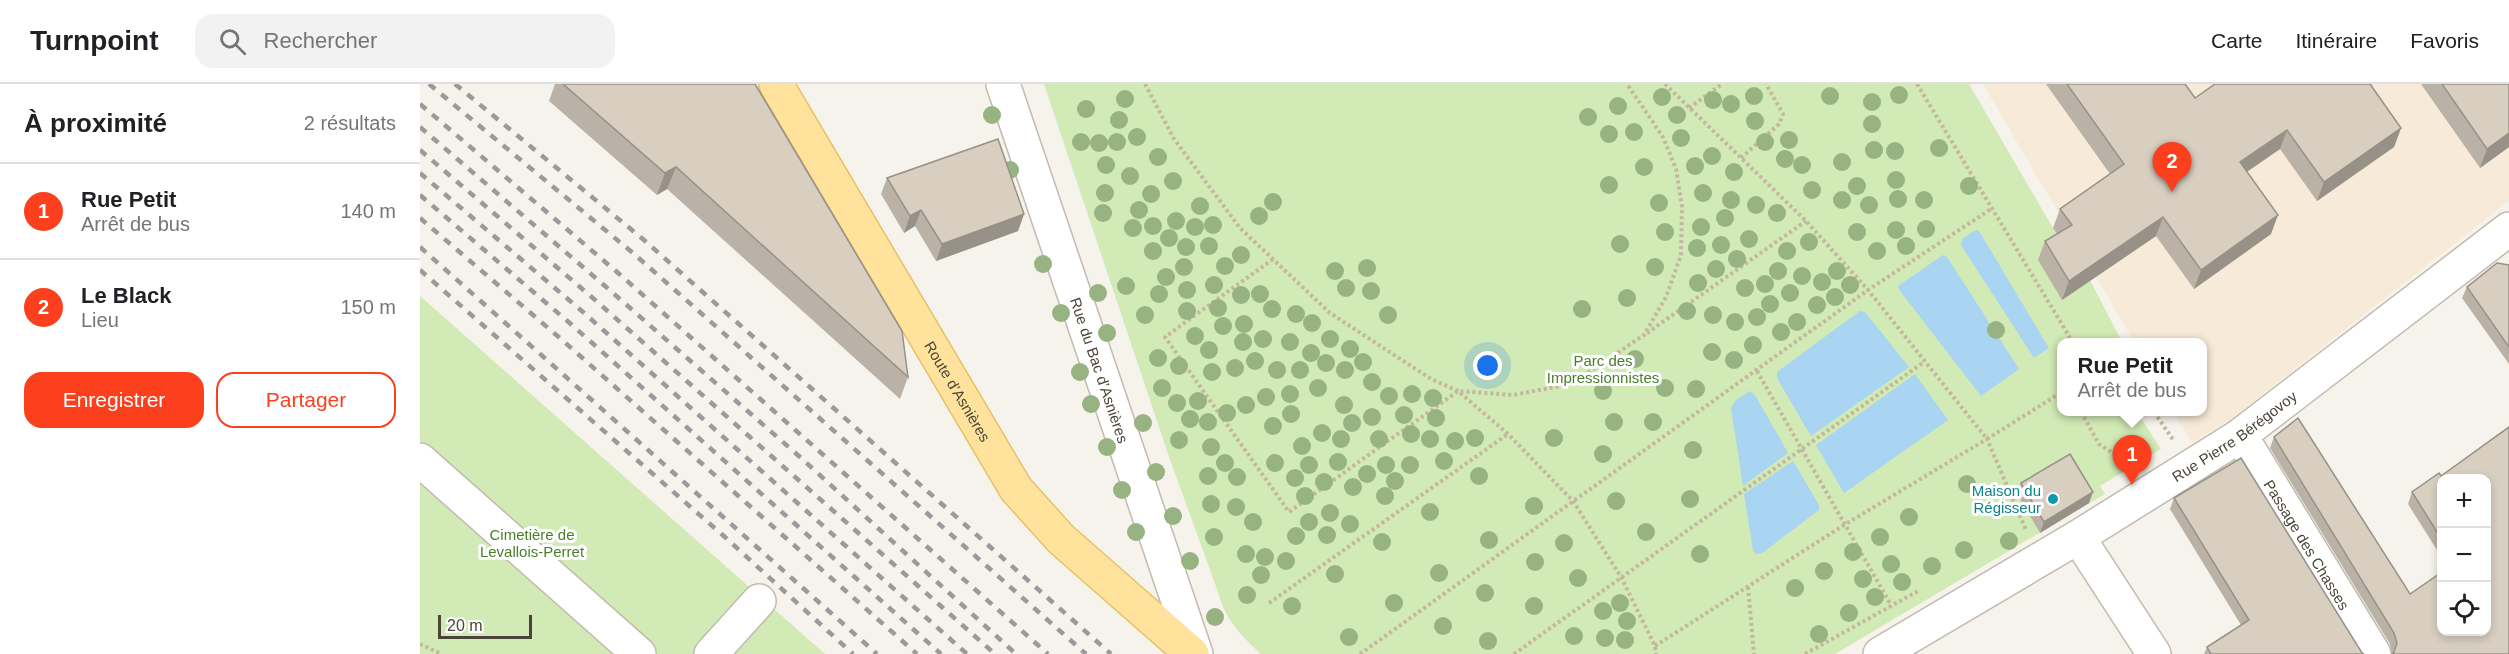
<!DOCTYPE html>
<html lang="fr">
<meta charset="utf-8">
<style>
:root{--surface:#fff;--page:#f2f2f2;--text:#202124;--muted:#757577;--line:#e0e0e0;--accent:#fc3f1d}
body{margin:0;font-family:Helvetica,sans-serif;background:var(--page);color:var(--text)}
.controls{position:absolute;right:18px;bottom:18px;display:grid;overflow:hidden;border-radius:12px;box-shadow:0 3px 9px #0003}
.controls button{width:54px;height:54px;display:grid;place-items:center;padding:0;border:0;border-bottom:2px solid var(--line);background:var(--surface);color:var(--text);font:30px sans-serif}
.scale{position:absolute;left:18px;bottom:15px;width:94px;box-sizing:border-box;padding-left:6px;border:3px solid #4b4439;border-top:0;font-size:16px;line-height:21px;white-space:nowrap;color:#4b4439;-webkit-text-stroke:4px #fff;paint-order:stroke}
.you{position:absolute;left:1068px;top:282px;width:21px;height:21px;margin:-15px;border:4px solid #fff;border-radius:50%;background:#1a73e8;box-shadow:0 0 0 9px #1a73e833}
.badge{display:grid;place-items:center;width:39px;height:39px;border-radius:50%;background:var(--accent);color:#fff;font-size:20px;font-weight:700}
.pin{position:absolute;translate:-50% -50px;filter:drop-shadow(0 2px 3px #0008)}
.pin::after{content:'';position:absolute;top:32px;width:21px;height:18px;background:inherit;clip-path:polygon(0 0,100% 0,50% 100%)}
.popup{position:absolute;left:1637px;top:254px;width:150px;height:78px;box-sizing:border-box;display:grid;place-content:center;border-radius:12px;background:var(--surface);filter:drop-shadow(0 2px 4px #0005);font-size:20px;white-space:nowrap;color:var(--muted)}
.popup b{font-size:22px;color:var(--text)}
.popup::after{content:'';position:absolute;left:50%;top:100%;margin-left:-12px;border:12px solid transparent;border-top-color:var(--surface)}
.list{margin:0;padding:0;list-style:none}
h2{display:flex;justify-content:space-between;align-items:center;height:78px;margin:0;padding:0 24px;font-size:26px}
h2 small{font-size:20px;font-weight:400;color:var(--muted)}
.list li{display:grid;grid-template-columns:39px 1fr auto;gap:18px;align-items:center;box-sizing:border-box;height:96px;padding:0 24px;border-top:2px solid var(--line)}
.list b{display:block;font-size:22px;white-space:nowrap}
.list p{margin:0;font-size:20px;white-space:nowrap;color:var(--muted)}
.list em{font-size:20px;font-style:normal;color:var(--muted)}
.actions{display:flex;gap:12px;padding:18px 24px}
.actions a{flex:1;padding:14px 0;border:2px solid var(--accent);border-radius:18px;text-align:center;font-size:21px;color:var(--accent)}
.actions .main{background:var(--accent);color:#fff}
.icon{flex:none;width:33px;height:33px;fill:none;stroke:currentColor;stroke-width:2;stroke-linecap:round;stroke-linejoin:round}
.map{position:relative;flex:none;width:2089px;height:570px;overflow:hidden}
header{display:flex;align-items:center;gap:36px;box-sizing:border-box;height:84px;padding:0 30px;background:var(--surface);border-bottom:2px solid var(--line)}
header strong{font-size:28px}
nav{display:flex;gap:33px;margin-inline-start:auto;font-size:21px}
.search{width:420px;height:54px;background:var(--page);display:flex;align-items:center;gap:15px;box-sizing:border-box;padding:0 21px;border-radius:18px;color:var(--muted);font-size:22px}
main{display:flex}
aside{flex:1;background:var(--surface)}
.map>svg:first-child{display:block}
.commercial{fill:#f7ead8}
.green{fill:#d2eab5}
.water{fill:#a9d4f2}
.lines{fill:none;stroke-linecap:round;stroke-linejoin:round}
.minor-casing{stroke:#c2bbae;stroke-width:36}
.major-casing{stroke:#e6c16a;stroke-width:36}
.path{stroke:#c4b79f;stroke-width:4;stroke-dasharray:3 3;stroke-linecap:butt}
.minor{stroke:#fff;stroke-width:33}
.major{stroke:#ffe39c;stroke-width:33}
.rail{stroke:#9a9a9a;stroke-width:4.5;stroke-dasharray:8 8;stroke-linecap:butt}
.tree{fill:#97b381}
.wall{fill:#bab2a6}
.shaded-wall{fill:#979187}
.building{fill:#d8cfc1;stroke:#979187;stroke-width:1.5}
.culture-dot{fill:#0f9aa8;stroke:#fff;stroke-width:2}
.labels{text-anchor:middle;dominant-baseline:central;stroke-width:6;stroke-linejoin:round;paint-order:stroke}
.park-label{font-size:15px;fill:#4a7f2a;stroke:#fff}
.street-label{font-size:15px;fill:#4b4439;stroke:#fff}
.culture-label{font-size:15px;fill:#0d838f;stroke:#fff;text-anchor:end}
</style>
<header>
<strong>Turnpoint</strong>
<div class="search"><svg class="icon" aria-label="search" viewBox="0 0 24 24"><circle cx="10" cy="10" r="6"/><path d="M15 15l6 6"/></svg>Rechercher</div>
<nav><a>Carte</a><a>Itinéraire</a><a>Favoris</a></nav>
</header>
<main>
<aside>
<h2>À proximité<small>2 résultats</small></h2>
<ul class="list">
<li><span class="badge">1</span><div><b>Rue Petit</b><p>Arrêt de bus</p></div><em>140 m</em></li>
<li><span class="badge">2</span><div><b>Le Black</b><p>Lieu</p></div><em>150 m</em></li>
</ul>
<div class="actions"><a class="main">Enregistrer</a><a>Partager</a></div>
</aside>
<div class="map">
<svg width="2089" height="570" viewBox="0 0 2089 570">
<rect width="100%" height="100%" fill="#f6f3ec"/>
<path class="commercial" d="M1563,0H2089V117L1811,335L1772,359L1754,328H1782V258H1714Z"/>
<path class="green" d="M624,0H1549L1633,144L1671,198L1702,258H1642V328H1724L1719,331L1741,365L1680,402L1685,410L1415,570H841C821,552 805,535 798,508L749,373Z
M0,212L405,570H0Z"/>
<path class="water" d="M1556,146L1559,147L1629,264L1614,274L1541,161L1542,155Z
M1523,171L1527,173L1599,285L1561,312L1480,207L1478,202Z
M1440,227L1445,228L1489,283L1391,352L1357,294V288Z
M1495,290L1528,336L1424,409L1396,361Z
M1330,307L1335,311L1368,369L1323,402L1311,324L1316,316Z
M1373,377L1399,421V426L1342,469L1336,470L1333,466L1324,410Z"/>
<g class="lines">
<g class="minor-casing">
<g id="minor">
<path id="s1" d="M583,0L776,570"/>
<path id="s2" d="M1818,353L1830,367L1954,570"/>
<path d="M0,376L219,570"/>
<path d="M1658,453L1734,570"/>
<path d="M291,570L339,517"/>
<path id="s3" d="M1460,570L1658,453L1818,353L2089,145"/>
</g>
</g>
<g class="major-casing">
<g id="major">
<path id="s4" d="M356,0L596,405L641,455L772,570"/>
</g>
</g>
<path class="path" d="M725,0L754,55L820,144L910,229L1011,295L1038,307L1088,350L1153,417L1201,493L1235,562L1236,570
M1245,0L1386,137L1448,206L1567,355L1642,308
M1497,0L1649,252V258
M1269,24L1302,0
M1321,74L1359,40L1363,30L1346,0
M853,175L745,253L869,428L1038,307L1093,311L1151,300L1224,251L1246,213L1261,171L1262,122L1256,85L1243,53L1207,0
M1227,249L1386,137
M1337,287L1471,521
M1661,328L1679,360L1712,382
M1734,328L1754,357
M1328,503L1334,570
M849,519L1088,350
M0,560L22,570
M1235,562L1424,441L1567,355L1606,446
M940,570L1448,206L1571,125
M1094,570L1504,278
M1385,570L1498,507"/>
<use href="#minor" class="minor"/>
<use href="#major" class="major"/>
<path class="rail" d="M9,0L213,169L666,570
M35,0L224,156L691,570
M0,20L197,188L628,570
M0,43L185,202L380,373L596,570
M0,66L174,215L575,570
M0,89L163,228L547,570
M0,111L152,241L521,570
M0,134L141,255L497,570
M0,163L457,570
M0,186L306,454L433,570"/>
</g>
<g class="tree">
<circle cx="1479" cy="11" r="9"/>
<circle cx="1334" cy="12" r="9"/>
<circle cx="1410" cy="12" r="9"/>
<circle cx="1242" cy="13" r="9"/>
<circle cx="705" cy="15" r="9"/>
<circle cx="1293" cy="16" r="9"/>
<circle cx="1452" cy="18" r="9"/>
<circle cx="1311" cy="20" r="9"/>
<circle cx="1198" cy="22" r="9"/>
<circle cx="666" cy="25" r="9"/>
<circle cx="572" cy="31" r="9"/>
<circle cx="1257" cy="31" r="9"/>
<circle cx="1168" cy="33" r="9"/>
<circle cx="699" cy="36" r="9"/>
<circle cx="1335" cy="37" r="9"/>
<circle cx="1452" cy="40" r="9"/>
<circle cx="1214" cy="48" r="9"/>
<circle cx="1189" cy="50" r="9"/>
<circle cx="717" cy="53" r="9"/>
<circle cx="1261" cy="54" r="9"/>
<circle cx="1369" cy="56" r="9"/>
<circle cx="661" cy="58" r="9"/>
<circle cx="697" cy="58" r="9"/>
<circle cx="1345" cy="58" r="9"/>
<circle cx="679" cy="59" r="9"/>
<circle cx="1519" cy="64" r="9"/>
<circle cx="1454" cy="66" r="9"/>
<circle cx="1475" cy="67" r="9"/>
<circle cx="1292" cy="72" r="9"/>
<circle cx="738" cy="73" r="9"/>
<circle cx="1365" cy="75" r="9"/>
<circle cx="1422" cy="78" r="9"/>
<circle cx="686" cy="81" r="9"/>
<circle cx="1382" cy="81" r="9"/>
<circle cx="1275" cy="82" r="9"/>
<circle cx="1224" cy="83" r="9"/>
<circle cx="590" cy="86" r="9"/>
<circle cx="1314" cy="88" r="9"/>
<circle cx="710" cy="92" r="9"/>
<circle cx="1476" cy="96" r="9"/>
<circle cx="753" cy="97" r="9"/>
<circle cx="1189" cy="101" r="9"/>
<circle cx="1437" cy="102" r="9"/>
<circle cx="1549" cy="102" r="9"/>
<circle cx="1392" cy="106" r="9"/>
<circle cx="685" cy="109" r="9"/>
<circle cx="1283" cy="109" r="9"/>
<circle cx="731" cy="110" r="9"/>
<circle cx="1478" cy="115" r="9"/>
<circle cx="1311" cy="116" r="9"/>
<circle cx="1422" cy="116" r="9"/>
<circle cx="1504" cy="116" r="9"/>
<circle cx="853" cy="118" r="9"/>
<circle cx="1239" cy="119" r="9"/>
<circle cx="1336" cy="121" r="9"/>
<circle cx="1449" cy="121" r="9"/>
<circle cx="780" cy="122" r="9"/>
<circle cx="719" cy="126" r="9"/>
<circle cx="683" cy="129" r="9"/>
<circle cx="1357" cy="129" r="9"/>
<circle cx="839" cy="132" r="9"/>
<circle cx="1305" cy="134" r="9"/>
<circle cx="756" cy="137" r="9"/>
<circle cx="793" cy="141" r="9"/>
<circle cx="733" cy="142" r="9"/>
<circle cx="775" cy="143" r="9"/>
<circle cx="1281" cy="143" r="9"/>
<circle cx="713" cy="144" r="9"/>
<circle cx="1506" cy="145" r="9"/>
<circle cx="1476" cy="146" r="9"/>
<circle cx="1245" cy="148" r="9"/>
<circle cx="1437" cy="148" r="9"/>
<circle cx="749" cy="154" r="9"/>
<circle cx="1329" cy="155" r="9"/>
<circle cx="1389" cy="158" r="9"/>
<circle cx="1200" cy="160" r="9"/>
<circle cx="1301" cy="161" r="9"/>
<circle cx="789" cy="162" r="9"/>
<circle cx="1486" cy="162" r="9"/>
<circle cx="766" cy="163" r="9"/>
<circle cx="1277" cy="164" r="9"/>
<circle cx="733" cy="167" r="9"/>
<circle cx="1367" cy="167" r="9"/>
<circle cx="1457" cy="167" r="9"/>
<circle cx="821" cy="171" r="9"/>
<circle cx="1317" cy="175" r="9"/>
<circle cx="623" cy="180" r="9"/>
<circle cx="805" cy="182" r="9"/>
<circle cx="764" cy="183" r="9"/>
<circle cx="1235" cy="183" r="9"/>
<circle cx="947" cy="184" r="9"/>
<circle cx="1296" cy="185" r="9"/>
<circle cx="915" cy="187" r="9"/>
<circle cx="1358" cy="187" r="9"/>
<circle cx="1417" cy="187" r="9"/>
<circle cx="1382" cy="192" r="9"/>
<circle cx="746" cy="193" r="9"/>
<circle cx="1402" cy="198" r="9"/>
<circle cx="1278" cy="199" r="9"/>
<circle cx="1345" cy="200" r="9"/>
<circle cx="794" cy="201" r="9"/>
<circle cx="1430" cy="201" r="9"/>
<circle cx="706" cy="202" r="9"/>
<circle cx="926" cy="204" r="9"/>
<circle cx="1325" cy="204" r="9"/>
<circle cx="767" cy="206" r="9"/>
<circle cx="951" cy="207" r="9"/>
<circle cx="678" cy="209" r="9"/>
<circle cx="1370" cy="209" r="9"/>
<circle cx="739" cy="210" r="9"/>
<circle cx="840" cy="210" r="9"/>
<circle cx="821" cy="211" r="9"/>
<circle cx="1415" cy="213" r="9"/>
<circle cx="1207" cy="214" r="9"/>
<circle cx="1350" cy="220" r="9"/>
<circle cx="1397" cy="221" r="9"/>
<circle cx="798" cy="224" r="9"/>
<circle cx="852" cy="225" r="9"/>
<circle cx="1162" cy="225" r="9"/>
<circle cx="767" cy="227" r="9"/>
<circle cx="1267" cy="227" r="9"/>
<circle cx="641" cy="229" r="9"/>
<circle cx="876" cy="230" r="9"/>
<circle cx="725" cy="231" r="9"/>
<circle cx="968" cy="231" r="9"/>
<circle cx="1293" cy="231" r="9"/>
<circle cx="1337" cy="233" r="9"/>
<circle cx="1315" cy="238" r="9"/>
<circle cx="1377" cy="238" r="9"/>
<circle cx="892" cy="239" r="9"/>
<circle cx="824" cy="240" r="9"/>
<circle cx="803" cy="242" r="9"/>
<circle cx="1576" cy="246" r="9"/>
<circle cx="1361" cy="248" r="9"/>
<circle cx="687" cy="249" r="9"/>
<circle cx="775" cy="252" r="9"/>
<circle cx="843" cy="255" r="9"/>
<circle cx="910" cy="255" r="9"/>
<circle cx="823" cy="258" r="9"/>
<circle cx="870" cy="258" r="9"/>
<circle cx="1333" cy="261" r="9"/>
<circle cx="930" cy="265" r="9"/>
<circle cx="789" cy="266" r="9"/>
<circle cx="1292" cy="268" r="9"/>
<circle cx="891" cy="269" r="9"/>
<circle cx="738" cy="274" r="9"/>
<circle cx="1215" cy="275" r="9"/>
<circle cx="1314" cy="276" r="9"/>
<circle cx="835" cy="277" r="9"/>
<circle cx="943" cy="278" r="9"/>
<circle cx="906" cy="279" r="9"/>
<circle cx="759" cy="282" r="9"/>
<circle cx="815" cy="284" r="9"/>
<circle cx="857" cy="286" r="9"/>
<circle cx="880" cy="286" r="9"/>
<circle cx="925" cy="286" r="9"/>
<circle cx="660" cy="288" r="9"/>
<circle cx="792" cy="288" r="9"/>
<circle cx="952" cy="298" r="9"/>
<circle cx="742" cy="304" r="9"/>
<circle cx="898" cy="304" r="9"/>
<circle cx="1245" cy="304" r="9"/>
<circle cx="1276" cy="305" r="9"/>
<circle cx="1183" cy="307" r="9"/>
<circle cx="870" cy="310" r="9"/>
<circle cx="992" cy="310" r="9"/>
<circle cx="969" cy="312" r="9"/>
<circle cx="846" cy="313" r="9"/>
<circle cx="1013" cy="314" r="9"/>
<circle cx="778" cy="317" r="9"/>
<circle cx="757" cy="319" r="9"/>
<circle cx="671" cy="320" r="9"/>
<circle cx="826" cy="321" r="9"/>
<circle cx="924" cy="321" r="9"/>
<circle cx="807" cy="329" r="9"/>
<circle cx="871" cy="330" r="9"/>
<circle cx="984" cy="331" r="9"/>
<circle cx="952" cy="333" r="9"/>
<circle cx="1016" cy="334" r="9"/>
<circle cx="770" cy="335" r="9"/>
<circle cx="788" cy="338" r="9"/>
<circle cx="1194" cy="338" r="9"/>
<circle cx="1233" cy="338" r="9"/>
<circle cx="723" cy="339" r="9"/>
<circle cx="932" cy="339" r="9"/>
<circle cx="853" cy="342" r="9"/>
<circle cx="902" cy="349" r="9"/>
<circle cx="991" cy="350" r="9"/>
<circle cx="1055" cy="354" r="9"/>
<circle cx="1134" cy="354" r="9"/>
<circle cx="921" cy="355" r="9"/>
<circle cx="959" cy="355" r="9"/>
<circle cx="1010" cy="355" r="9"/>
<circle cx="759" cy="356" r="9"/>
<circle cx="1035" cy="357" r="9"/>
<circle cx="882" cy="362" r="9"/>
<circle cx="687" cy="363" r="9"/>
<circle cx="791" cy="363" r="9"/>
<circle cx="1273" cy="366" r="9"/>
<circle cx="1183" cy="370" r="9"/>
<circle cx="1024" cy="377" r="9"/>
<circle cx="918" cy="378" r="9"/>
<circle cx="805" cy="379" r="9"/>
<circle cx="855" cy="379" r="9"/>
<circle cx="889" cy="381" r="9"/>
<circle cx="966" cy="381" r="9"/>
<circle cx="990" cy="381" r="9"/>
<circle cx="736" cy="388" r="9"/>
<circle cx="947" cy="390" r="9"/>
<circle cx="788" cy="392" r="9"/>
<circle cx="1059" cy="392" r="9"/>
<circle cx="817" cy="393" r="9"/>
<circle cx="875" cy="394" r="9"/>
<circle cx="975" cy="397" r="9"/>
<circle cx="904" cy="398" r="9"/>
<circle cx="1547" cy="400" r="9"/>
<circle cx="933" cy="403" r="9"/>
<circle cx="702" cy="406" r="9"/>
<circle cx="885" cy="412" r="9"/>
<circle cx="965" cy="412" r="9"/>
<circle cx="1270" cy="415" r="9"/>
<circle cx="1196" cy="417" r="9"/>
<circle cx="791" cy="420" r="9"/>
<circle cx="1114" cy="422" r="9"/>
<circle cx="816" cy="423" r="9"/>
<circle cx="1010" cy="428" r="9"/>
<circle cx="910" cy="429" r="9"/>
<circle cx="753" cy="432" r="9"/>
<circle cx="1489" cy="433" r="9"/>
<circle cx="833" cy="438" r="9"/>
<circle cx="889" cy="438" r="9"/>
<circle cx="930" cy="440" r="9"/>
<circle cx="716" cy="448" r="9"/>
<circle cx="1226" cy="448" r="9"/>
<circle cx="907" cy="451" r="9"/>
<circle cx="876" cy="452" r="9"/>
<circle cx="794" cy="453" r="9"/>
<circle cx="1460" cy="453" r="9"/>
<circle cx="1069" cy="456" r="9"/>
<circle cx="1589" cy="457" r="9"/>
<circle cx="962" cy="458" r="9"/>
<circle cx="1144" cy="459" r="9"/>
<circle cx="1544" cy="466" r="9"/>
<circle cx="1433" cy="468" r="9"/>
<circle cx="826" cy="470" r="9"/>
<circle cx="1280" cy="470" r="9"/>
<circle cx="845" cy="473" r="9"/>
<circle cx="770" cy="477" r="9"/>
<circle cx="866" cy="477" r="9"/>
<circle cx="1115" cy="478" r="9"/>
<circle cx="1471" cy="480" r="9"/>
<circle cx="1512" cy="482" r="9"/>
<circle cx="1404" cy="487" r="9"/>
<circle cx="1019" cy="489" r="9"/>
<circle cx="915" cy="490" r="9"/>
<circle cx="841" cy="491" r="9"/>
<circle cx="1158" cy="494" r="9"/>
<circle cx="1443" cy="495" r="9"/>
<circle cx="1482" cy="498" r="9"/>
<circle cx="1375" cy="504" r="9"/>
<circle cx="1065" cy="509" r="9"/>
<circle cx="827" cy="511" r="9"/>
<circle cx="1455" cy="513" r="9"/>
<circle cx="974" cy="519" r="9"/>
<circle cx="1200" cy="519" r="9"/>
<circle cx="872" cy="522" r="9"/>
<circle cx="1114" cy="522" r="9"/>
<circle cx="1183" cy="527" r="9"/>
<circle cx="1429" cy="529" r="9"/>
<circle cx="795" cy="533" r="9"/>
<circle cx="1207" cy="537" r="9"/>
<circle cx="1023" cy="542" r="9"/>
<circle cx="1399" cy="550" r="9"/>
<circle cx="1154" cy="552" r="9"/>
<circle cx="929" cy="553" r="9"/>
<circle cx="1185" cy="554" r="9"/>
<circle cx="1205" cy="556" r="9"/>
<circle cx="1068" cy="557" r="9"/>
</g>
<path class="wall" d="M135,0H335L488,293L480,315L247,105L237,111L129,17Z
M1626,0H1765L1775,14L1795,0H1952L1951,1L1981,44L1974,63L1897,117L1860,65L1827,88L1851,150L1774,205L1736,152L1642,216L1618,176L1625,157L1637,150L1633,144L1640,125L1690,90Z
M2001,0H2089V63L2060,84Z
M467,94L604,130L598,147L516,177L495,142L484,149L461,110Z
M2089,181V280L2042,214L2047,203Z
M1854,353L1990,510L2067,548L2022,394V474L1988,420L1992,408L2021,392L2089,570H1972L1970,560L1850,364Z
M1601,399L1669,419L1620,449L1597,410Z
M1754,414L1942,569L1944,570H1784L1787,563L1821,541L1750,425Z"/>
<path class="shaded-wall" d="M1981,44L1974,63L1897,117L1904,98Z
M1867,46L1860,65L1813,97L1820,78Z
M2089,49V63L2060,84L2067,65Z
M256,83L247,105L237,111L245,89Z
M501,126L495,142L484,149L490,132Z
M604,130L598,147L516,177L522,160Z
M1858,131L1851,150L1774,205L1781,186Z
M1743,133L1736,152L1642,216L1649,197Z
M1673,408L1669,419L1620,449L1624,438Z"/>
<path class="building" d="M143,0H335L482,247L488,293L256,83L245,89Z
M1647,0H1765L1775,14L1795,0H1950L1981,44L1904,98L1867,46L1820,78L1858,131L1781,186L1743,133L1649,197L1625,157L1652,141L1640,125L1704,80Z
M2022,0H2089V49L2067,65Z
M578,55L604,130L522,160L501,126L490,132L467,94Z
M2077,179L2089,181V263L2047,203Z
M1878,334L1990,510L2022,488V548H2067V394H2022V456L1992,408L2019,389L2021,392L2089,343V570H1972L1974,568L1977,559L1974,549L1854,353Z
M1650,370L1673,408L1624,438L1601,399Z
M1821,374L1942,569L1944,570H1791L1787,563L1829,536L1754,414Z"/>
<circle class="culture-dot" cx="1633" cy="415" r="6"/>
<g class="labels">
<g class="park-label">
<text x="1183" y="276">Parc des<tspan x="1183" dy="17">Impressionnistes</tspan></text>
<text x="112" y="450">Cimetière de<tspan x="112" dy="17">Levallois-Perret</tspan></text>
</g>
<g class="street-label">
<text stroke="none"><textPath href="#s1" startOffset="302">Rue du Bac d’Asnières</textPath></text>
<text stroke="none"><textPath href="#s4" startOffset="357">Route d'Asnières</textPath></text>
<text stroke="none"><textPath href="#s3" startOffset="416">Rue Pierre Bérégovoy</textPath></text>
<text stroke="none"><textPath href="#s2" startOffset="128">Passage des Chasses</textPath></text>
</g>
<g class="culture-label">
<text x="1621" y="406">Maison du<tspan x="1621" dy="17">Régisseur</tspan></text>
</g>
</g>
</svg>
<div class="controls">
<button>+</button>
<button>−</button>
<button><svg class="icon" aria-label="locate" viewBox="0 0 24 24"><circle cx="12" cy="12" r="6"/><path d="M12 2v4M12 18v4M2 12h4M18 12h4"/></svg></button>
</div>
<div class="scale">20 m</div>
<div class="you"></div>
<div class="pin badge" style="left:1712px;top:401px">1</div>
<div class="popup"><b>Rue Petit</b>Arrêt de bus</div>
<div class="pin badge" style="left:1752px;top:108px">2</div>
</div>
</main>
